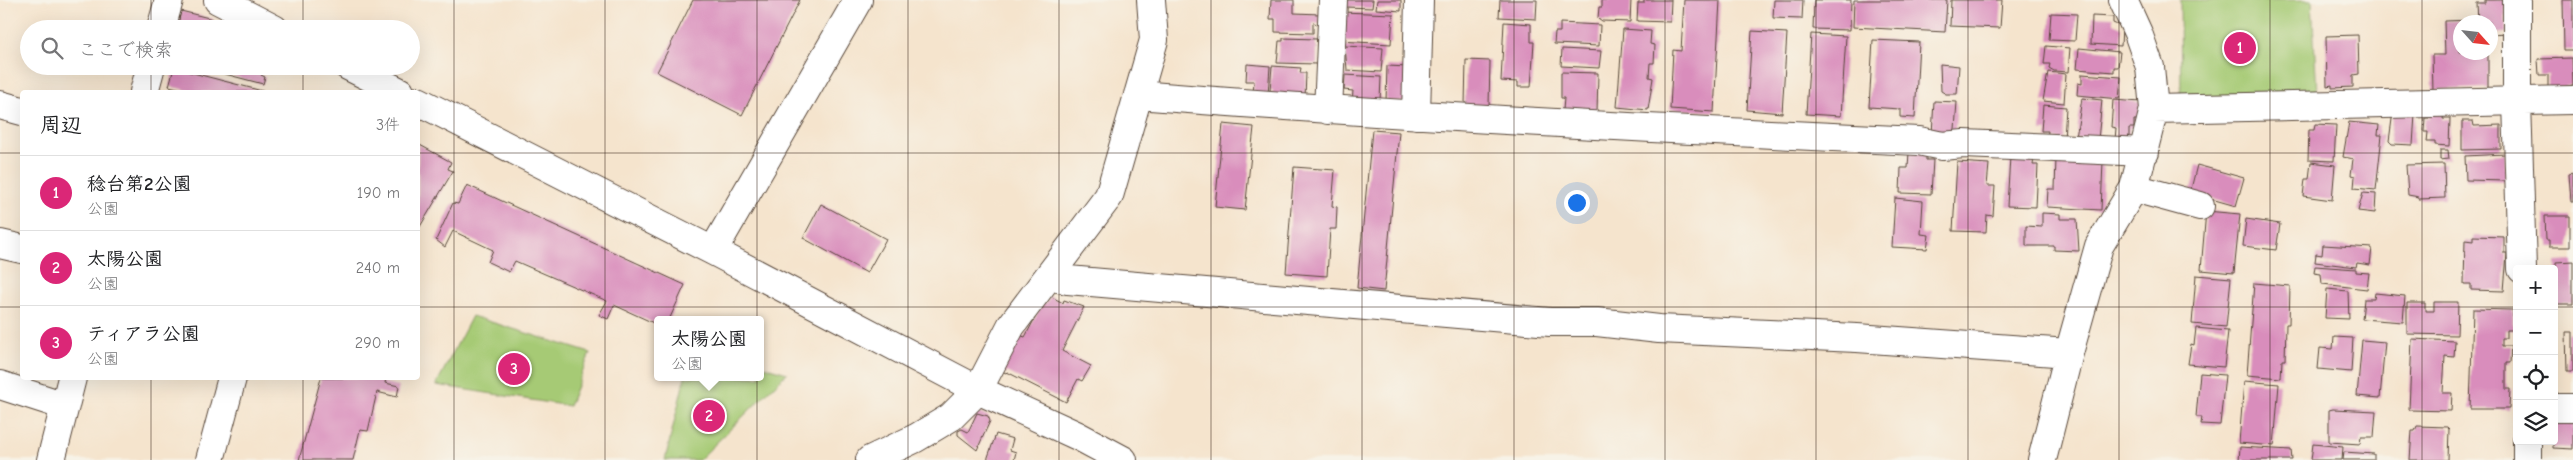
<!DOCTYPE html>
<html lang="ja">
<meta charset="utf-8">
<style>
:root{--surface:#fff;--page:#f2f2f2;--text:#202124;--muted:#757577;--line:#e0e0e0;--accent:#db2777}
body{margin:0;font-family:"Comic Neue","Klee One",sans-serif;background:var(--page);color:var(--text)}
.controls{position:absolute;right:15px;bottom:15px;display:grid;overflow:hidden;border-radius:5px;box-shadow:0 5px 20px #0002}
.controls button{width:45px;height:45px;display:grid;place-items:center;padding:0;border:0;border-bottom:1px solid var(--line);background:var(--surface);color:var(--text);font:25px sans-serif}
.compass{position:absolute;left:2453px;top:15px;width:45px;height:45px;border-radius:50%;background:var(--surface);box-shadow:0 5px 20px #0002;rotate:117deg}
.you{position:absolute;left:1576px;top:202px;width:18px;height:18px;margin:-12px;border:4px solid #fff;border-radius:50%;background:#1a73e8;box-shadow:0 0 0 8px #1a73e833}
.badge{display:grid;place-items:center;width:32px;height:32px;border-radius:50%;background:var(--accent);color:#fff;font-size:16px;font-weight:700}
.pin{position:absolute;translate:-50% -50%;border:2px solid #fff;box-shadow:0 1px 5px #0006}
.popup{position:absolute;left:654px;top:316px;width:110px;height:65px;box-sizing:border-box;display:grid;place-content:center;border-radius:5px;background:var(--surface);filter:drop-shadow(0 1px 4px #0005);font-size:16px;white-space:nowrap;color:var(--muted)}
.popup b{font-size:19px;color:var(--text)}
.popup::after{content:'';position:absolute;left:50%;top:100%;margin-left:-10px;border:10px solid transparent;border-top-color:var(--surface)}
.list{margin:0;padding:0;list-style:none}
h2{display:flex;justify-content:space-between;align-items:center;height:65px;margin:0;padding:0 20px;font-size:21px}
h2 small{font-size:16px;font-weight:400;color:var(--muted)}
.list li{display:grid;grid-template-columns:32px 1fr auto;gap:15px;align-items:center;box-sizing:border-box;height:75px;padding:0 20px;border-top:1px solid var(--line)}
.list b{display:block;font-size:19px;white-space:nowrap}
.list p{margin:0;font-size:16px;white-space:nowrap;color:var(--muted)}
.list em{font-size:16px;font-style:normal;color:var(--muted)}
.icon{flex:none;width:28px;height:28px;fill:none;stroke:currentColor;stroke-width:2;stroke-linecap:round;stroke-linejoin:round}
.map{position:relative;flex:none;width:2573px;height:460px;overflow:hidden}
.search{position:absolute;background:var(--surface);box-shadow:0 5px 20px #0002;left:20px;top:20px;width:400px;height:55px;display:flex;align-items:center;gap:12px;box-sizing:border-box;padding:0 18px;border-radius:28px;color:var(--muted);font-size:19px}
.panel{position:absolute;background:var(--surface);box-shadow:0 5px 20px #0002;left:20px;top:90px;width:400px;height:290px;border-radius:5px}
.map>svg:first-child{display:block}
.green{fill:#a6ca74;stroke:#707a49}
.building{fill:#d98dbc}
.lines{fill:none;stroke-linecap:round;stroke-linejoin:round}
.street-casing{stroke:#574638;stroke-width:30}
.secondary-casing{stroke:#574638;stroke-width:30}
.street{stroke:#fff;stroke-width:28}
.secondary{stroke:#fff;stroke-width:28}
.grid{fill:none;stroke:#3b2a1e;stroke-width:1;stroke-opacity:0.55}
</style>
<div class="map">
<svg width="2573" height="460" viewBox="0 0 2573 460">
<rect width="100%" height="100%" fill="#f7f3e8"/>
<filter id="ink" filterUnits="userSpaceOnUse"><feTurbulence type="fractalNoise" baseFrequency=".02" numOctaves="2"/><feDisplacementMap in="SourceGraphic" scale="10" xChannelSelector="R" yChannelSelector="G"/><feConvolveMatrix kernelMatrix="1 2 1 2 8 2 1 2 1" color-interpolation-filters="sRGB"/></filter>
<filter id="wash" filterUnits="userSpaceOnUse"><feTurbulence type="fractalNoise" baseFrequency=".0096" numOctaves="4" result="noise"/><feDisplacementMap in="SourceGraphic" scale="20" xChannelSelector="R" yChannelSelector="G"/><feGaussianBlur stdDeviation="1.12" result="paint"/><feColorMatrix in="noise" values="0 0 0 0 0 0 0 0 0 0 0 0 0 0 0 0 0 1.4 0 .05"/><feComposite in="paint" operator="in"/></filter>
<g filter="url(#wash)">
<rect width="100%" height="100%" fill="#f5e4cd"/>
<path class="green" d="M2180,0H2312L2317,94L2181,101Z
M472,316L590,353L569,406L436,385Z
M760,365L787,373L699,460H665L685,377H760Z"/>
<g id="blocks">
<path class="building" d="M693,0H800L742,115L657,72Z
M1271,0H1294V13L1320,14V24L1313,23V33L1275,32V19H1270Z
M1345,0H1373L1372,8L1345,7Z
M1377,0H1401V11L1376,9Z
M1500,0H1537L1536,19L1499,17Z
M1602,0H1631L1630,22L1602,21L1598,18L1599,7H1602Z
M1644,0H1671L1670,22L1637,21L1638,3H1644Z
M1684,0H1720L1714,112L1670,109L1673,50L1681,51Z
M1774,0H1803L1802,19L1773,18Z
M1814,0H1851L1850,30L1813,29Z
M1854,0H1947L1945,32L1853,27Z
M1951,0H2002L2000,28L1950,26Z
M2485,0H2505L2506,33L2490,34V22H2478L2477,3H2485Z
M2563,0H2573V50H2564Z
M181,11L213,19L211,29H177Z
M1342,12L1393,14L1391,44L1340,41Z
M2051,13L2077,14L2075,41L2049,40Z
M2092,16L2113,17V23L2122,27L2121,46L2091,44Z
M2474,20V22H2460V52H2488V88L2433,90L2432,55H2445L2444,21Z
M1504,22L1531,24V42H1534L1531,87H1518V82L1501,81Z
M1560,23L1600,25L1599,46L1554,44L1555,32H1560Z
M1623,29L1651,31L1650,44L1655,45L1654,63H1650L1649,77L1653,78L1648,110L1617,107Z
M1752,31L1787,33L1782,113L1747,110Z
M1811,34L1846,36L1841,116L1806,114Z
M2358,35L2359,74L2353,75V87L2332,88V85L2327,86L2326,36Z
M1283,38L1317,39V64L1277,63L1279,41H1283Z
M1873,40L1919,42L1915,118L1900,117V109L1869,107Z
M1345,46L1383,48L1381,72L1347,70Z
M2046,46L2070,48L2068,72L2054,71L2049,68L2050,64H2044Z
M2079,48L2120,52L2118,67H2114V72L2077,69Z
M1562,49L1601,51L1599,68L1561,66Z
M2572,58L2573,85L2548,89V75H2539L2538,59Z
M1466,60L1490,61L1489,106L1465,105Z
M1247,64L1270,66L1268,95L1253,94L1254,81H1246Z
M1940,64L1959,66L1957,94H1946L1941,91Z
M206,66H267L266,69L263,68L261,75L265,77L263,84L206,69Z
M1272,66L1301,68L1300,73H1306L1305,98L1272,95L1273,91H1270Z
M1387,66L1408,67L1407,102L1386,101Z
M174,68L266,92H195L169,86Z
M1561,72L1598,73L1597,112L1571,115V110H1563L1564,98H1561Z
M2048,72L2066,74L2064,103L2043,101Z
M2082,74L2121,77L2119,99L2077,95L2078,83L2082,84Z
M1345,75L1381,77L1380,101L1352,102L1353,91L1344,90Z
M2082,98L2102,100L2098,140L2076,138Z
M2113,100L2141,102L2140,120H2134V128H2129V136L2125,141L2115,140L2116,128L2111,127Z
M1934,101L1957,102L1955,129L1949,134H1932Z
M2043,105L2066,107L2064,140L2047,139L2048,131H2041Z
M2429,111L2444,112L2443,119H2450L2449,146L2435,145V142H2427L2428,132H2424L2425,118H2429Z
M2393,112L2415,114L2413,145L2392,144L2389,141Z
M2462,121H2473L2474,126L2501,125V149L2462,150Z
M2349,122L2379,125L2378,135H2382L2376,190L2354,188L2355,176L2351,175L2353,159L2343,157Z
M1223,124L1254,127L1245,210L1215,207Z
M2315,124L2336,125L2334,161L2308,160L2309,130H2314Z
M1372,130L1399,132L1384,291L1357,288Z
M418,144L451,162L448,169L453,171L418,230Z
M2440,150H2448L2449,159L2440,160Z
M1909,152L1926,153V160H1933L1931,194L1900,193L1901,168H1908Z
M2505,154L2506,181L2466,180L2465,156Z
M2010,157L2034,158L2033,165H2038L2036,207L2007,206Z
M2056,158L2103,161L2101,210L2047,207L2048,189H2055Z
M1957,162L1989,164L1987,186H1995L1993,216L1987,215L1986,232L1953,231Z
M2311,162L2335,165L2332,200L2303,196L2305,179H2309Z
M2444,164L2445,198L2419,199V197L2408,195L2406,165Z
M2197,165L2244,178L2236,206L2190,193Z
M1294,167L1335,170L1332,206L1337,207L1336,229H1330L1327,276L1286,273Z
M2573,173V202H2571L2569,174Z
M467,185L685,285L669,320H658V325L614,305L608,319L599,315L607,301L515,261L509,272L488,262L493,250L453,231L445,247L436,240L453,203L458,204Z
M2363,193L2376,194L2375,213L2358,211Z
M1895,198L1923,201L1921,234L1929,235L1927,249L1892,247Z
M821,204L886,239L867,273L803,238Z
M2206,211L2240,214L2234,273L2201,270Z
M2042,213L2060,214V219H2077L2079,251L2054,250V246H2026V226L2042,227Z
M2545,216H2570V247H2549V240H2546Z
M2246,219L2280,224L2276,250L2243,246Z
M2473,236L2504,237V253H2507L2504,291L2471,290V284H2464L2465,240L2473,241Z
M2323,245L2372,248L2370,265L2357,263L2356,267L2315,262L2316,254L2322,255Z
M2573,261V304H2557L2556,262Z
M2315,266L2356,269V272L2369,273L2367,289L2322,284L2321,274L2314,273Z
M2196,275L2231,278L2226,327L2192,324Z
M2254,283L2290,286L2289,324H2286L2285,360H2282L2281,378L2247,375Z
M2327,289L2348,291L2349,319L2325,318Z
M2375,293L2405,296L2403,322L2362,319L2364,299H2374Z
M1050,296L1063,303L1064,300L1084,307L1062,351L1091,366L1082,381L1078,379L1066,402L1007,372L1006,373L1002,371L1019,335L1025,337L1043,303L1046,304Z
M2434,302H2458L2457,335L2407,334V303H2425V311H2434Z
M2473,309L2513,310V330H2506V338H2502V346H2511L2510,363H2506V389H2510L2509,409H2470Z
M2196,328L2228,331L2224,367L2188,364L2191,344L2194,345Z
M2566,332H2573V371H2567Z
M2334,337L2353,338L2351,372L2318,369L2320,348L2333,349Z
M2412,339L2455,341L2454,357L2445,356L2443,393H2452L2451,411L2409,410Z
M2362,340L2385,342L2380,398L2357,396Z
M2200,373L2225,375L2220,425L2201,424L2202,417H2196Z
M321,378H386L385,383L399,386L397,397L377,392L368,431L360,430L353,460H299Z
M2244,381L2279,384L2274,446L2239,443Z
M2333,409L2376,411L2374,437H2361L2360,444L2329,442V410Z
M977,413L988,416L990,421L977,450L958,435V431L962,429L968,432Z
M2554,417L2573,421V449L2553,448V443L2551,441H2554Z
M2417,426L2447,427L2449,429L2448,460H2410L2412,431H2415Z
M996,434L1013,439L1010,450L1016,452L1014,460H987Z
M2313,444L2343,447L2342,460H2311Z
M2240,447L2291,450L2292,460H2239Z
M2344,452L2374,454V460H2343Z"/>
</g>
</g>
<g filter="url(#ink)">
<use href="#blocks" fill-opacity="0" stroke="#574638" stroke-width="1"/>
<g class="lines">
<g class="street-casing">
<path id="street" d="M2517,0V101L2522,269
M161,29L169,0
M144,92L151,66
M1138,95C1398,116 1658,129 1919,141L1942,146L1964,144L2145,152
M0,105L22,111
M2154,109L2573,100
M1328,110L1333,0
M1416,115L1419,0
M2134,188L2200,206
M0,244L22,249
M1050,276L1068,280L1550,322H1597L1659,329L1857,338L2069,353
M0,385L65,406
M2554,408H2573
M51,460L72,378
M210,460L232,378
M870,460L916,438L951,417L978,390L1011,326L1109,196L1154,40L1151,0
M2042,460L2069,353L2099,246L2134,188L2154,109L2150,67L2138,33L2123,0
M2527,460V441"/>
</g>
<g class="secondary-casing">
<path id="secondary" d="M218,0L274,29
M348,66L400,92
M418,101L713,251L978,390L1078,436L1123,460
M713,251L858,0"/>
</g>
<use href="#street" class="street"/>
<use href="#secondary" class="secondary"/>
</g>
</g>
<path class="grid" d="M151,0V29M303,0V29M454,0V460M605,0V460M757,0V460M908,0V460M1059,0V460M1211,0V460M1362,0V460M1514,0V460M1665,0V460M1816,0V460M1968,0V460M2119,0V460M2270,0V460M2422,0V460M151,66V92M303,66V92M0,153H22M418,153H2573M0,307H22M418,307H2517M2554,307H2573M151,378V460M303,378V460"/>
</svg>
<div class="controls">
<button>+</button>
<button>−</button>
<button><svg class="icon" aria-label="locate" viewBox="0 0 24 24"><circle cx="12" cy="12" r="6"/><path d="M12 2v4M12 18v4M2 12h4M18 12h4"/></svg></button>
<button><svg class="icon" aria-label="layers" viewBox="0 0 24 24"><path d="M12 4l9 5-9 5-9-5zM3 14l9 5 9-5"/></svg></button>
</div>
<svg class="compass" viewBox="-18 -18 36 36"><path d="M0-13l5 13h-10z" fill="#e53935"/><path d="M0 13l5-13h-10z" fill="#757577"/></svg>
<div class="you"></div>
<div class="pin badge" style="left:2240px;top:48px">1</div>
<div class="pin badge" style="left:709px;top:416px">2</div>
<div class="popup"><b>太陽公園</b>公園</div>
<div class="pin badge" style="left:514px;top:369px">3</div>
<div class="search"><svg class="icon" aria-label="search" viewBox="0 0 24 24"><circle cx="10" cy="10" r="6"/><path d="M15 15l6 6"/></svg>ここで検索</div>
<section class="panel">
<h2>周辺<small>3件</small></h2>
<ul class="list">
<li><span class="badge">1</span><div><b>稔台第2公園</b><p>公園</p></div><em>190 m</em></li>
<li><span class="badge">2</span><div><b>太陽公園</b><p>公園</p></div><em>240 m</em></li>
<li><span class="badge">3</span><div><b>ティアラ公園</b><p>公園</p></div><em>290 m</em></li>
</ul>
</section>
</div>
